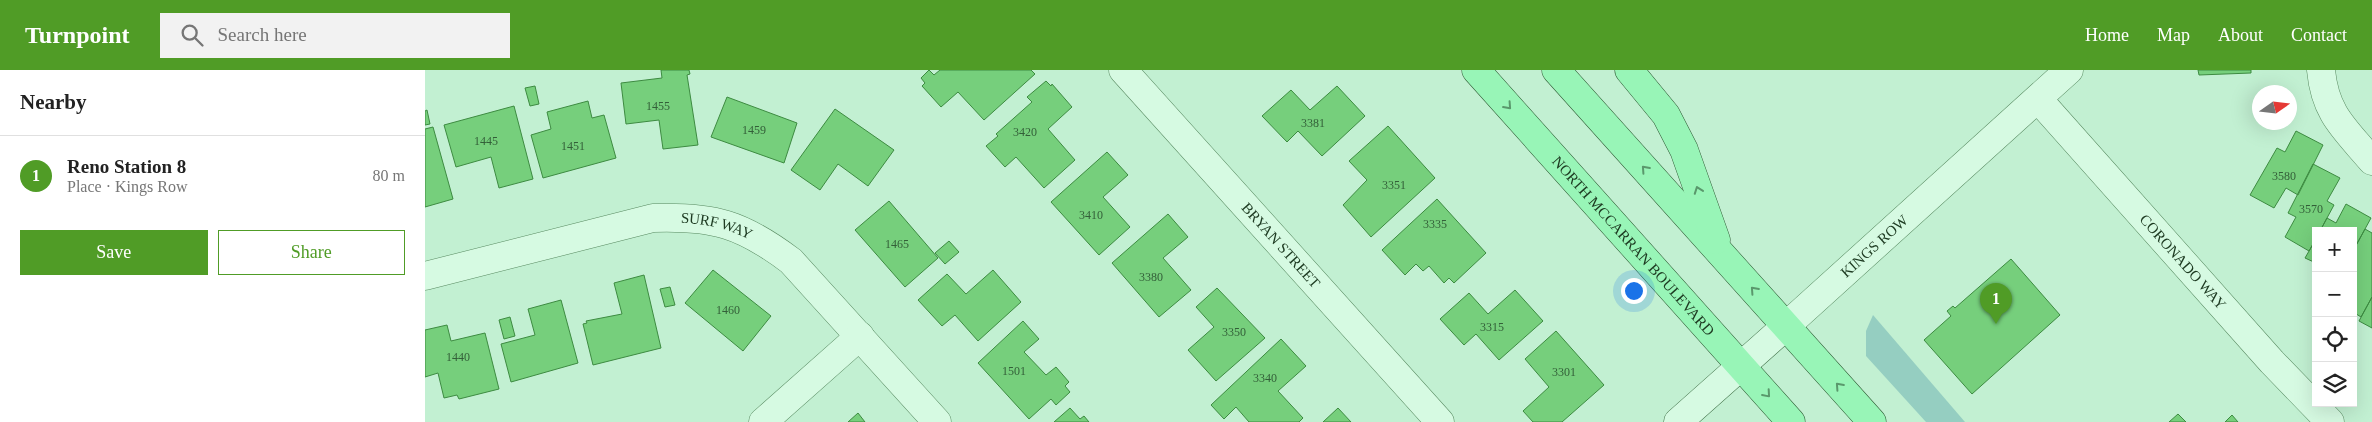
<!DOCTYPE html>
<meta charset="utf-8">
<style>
:root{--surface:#fff;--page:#f2f2f2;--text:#222;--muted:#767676;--line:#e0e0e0;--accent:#509c26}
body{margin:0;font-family:"Times New Roman",serif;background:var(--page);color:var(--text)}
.controls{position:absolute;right:15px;bottom:15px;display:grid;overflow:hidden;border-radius:0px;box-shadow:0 5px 20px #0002}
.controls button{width:45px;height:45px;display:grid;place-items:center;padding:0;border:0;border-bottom:1px solid var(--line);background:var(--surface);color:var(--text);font:25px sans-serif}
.compass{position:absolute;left:1827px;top:15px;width:45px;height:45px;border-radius:50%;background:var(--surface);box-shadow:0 5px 20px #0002;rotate:76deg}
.you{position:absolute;left:1208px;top:220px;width:18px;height:18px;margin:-12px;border:4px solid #fff;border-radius:50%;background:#1a73e8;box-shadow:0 0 0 8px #1a73e833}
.badge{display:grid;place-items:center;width:32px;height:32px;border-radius:50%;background:var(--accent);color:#fff;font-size:16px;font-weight:700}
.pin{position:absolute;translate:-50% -41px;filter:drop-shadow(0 1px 2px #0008)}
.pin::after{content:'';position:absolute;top:26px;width:18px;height:15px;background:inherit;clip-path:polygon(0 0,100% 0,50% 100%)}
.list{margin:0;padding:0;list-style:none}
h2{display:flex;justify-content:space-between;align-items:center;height:65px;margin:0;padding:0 20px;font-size:21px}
h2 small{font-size:16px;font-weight:400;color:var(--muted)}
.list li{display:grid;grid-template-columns:32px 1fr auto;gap:15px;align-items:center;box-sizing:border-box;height:80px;padding:0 20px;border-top:1px solid var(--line)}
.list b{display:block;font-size:19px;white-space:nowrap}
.list p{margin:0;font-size:16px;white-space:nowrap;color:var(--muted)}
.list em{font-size:16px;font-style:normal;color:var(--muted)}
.actions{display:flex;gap:10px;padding:15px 20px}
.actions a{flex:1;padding:11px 0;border:1px solid var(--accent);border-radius:0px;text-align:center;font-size:18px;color:var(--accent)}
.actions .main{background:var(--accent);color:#fff}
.icon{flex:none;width:28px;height:28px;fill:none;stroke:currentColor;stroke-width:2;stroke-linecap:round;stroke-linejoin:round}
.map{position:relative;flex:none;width:1947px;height:352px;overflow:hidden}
header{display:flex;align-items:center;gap:30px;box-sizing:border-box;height:70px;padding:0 25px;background:var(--accent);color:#fff}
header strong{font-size:24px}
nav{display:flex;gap:28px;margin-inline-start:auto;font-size:18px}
.search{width:350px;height:45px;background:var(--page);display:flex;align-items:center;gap:12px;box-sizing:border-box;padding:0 18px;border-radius:0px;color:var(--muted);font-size:19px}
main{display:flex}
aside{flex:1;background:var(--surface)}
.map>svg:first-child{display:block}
.green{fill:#95cec1}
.building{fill:#76cf7c;stroke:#3d8b41}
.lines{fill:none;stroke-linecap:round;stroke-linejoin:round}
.street-casing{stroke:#588a61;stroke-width:29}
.secondary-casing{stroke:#3c6c43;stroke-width:29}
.primary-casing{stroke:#2d5832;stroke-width:29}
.street{stroke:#d6fae2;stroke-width:28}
.secondary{stroke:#d6fae2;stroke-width:28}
.primary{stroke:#98f5b7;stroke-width:28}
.oneway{stroke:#5a986c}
.labels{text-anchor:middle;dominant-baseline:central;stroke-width:4;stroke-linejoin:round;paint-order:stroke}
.number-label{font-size:12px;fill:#335f38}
.street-label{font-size:15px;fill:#1d3a21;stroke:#d2f7df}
</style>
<header>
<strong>Turnpoint</strong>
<div class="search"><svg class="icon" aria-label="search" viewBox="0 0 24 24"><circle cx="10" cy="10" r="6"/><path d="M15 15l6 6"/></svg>Search here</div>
<nav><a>Home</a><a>Map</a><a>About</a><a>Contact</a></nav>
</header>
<main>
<aside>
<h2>Nearby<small></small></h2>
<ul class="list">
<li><span class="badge">1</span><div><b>Reno Station 8</b><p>Place · Kings Row</p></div><em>80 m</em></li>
</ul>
<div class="actions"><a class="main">Save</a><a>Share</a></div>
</aside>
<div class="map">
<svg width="1947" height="352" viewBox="0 0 1947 352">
<rect width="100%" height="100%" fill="#c2f0d2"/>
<path class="green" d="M1448,245L1540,352H1501L1441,286V261Z"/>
<path class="building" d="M236,0H264L265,4L262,5L273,75L238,79L234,50L201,54L196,13L237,8Z
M504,0L509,5L515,0H606L610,4L559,50L533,22L516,37L497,16L500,13L496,8Z
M1773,0H1826V3L1774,5Z
M621,11L626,16L627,14L647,37L623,59L650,90L619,118L591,87L580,97L561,76L573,66L571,64L607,32L602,27Z
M110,16L114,34L105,36L100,18Z
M912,16L940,46L897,86L873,61L862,72L837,46L866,20L885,40Z
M302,27L372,53L359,93L286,67Z
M163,31L167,48L179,45L191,88L118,108L106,65L126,59L122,42Z
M89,36L108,109L74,118L66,87L31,97L19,55Z
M410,39L469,80L443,116L413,94L395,120L366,100Z
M2,40L5,54L0,55V41Z
M963,56L1010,108L946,167L918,135L942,110L924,91Z
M8,57L28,129L0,137V59Z
M1871,61L1898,75L1873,125L1861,118L1849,138L1825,125L1852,78L1860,82Z
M682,82L703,105L678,127L705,157L674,185L626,132Z
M1888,94L1915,108L1902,131L1909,135L1895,161H1891V169L1884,181L1860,167L1871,147L1863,143Z
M1012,129L1061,183L1029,213L1024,208L1019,213L1004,196L998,201L991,194L980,205L957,180Z
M464,131L513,188L480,217L430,160Z
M1921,134L1946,148L1928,181V161H1895L1902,148L1911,153Z
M743,144L763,167L738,188L766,220L734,247L687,193Z
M1940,159L1947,163V227L1936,247L1928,242V181Z
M1891,169V193L1880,188Z
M524,171L534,182L520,194L510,183Z
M1586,189L1635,245L1547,324L1499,270L1526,246L1522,241L1528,236L1530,238Z
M288,200L346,246L318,281L260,233Z
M568,200L596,232L553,271L530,245L517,256L493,230L522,204L541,224Z
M219,205L236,278L168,295L158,254L162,253L161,251L197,244L189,213Z
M245,217L250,235L240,237L235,219Z
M792,218L840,268L791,311L763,280L789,257L771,237Z
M1090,220L1118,251L1074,290L1051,264L1039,275L1015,249L1044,223L1063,244Z
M1947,227V258L1934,251Z
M136,230L153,293L86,312L76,274L110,265L103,239Z
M85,247L90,266L79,269L74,250Z
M598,251L614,269L599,282L621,305L631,297L644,312L640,316L645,322L631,335L626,329L604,349L553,293Z
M22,255L26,271L60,263L74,319L34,329L32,325L19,328L13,303L0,307V260Z
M1131,261L1179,315L1137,352H1108L1098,341L1124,317L1100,289Z
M856,269L881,296L853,321L878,348L874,352H824L811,337L799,349L786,335Z
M645,338L655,349L659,346L664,352H629Z
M913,338L926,352H898Z
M433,343L440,352H423Z
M1753,344L1761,352H1744Z
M1807,345L1813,352H1800Z"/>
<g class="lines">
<g class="street-casing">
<g id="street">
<path id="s1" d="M698,0L1015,352"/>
<path d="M1896,0C1900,44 1920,59 1947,91"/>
<path id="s2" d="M1613,29L1847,292L1905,352"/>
<path id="s3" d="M0,206L228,148C289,146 317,154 366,191L512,352"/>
<path id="s4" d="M1361,256L1644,0"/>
<path d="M338,352L435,266"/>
</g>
</g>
<g class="secondary-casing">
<path id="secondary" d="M1253,352L1361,256"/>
</g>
<g class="primary-casing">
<g id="primary">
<path id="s5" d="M1051,0L1366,352"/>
<path d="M1131,0L1447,352"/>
<path d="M1204,0L1241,45L1259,80L1291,170"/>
</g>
</g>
<use href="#street" class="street"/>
<use href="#secondary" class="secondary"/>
<use href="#primary" class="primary"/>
</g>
<defs><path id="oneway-chevron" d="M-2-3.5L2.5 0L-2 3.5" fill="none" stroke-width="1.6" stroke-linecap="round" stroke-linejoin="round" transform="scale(1.25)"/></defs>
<g class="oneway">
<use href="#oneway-chevron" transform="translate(1083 36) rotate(48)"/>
<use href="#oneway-chevron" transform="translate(1220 99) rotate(-132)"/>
<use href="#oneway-chevron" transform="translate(1273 120) rotate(-110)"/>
<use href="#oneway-chevron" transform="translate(1329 220) rotate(-132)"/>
<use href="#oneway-chevron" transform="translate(1414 316) rotate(-132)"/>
<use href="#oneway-chevron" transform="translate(1342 324) rotate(49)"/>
</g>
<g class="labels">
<g class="number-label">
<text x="233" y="36">1455</text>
<text x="888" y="53">3381</text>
<text x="329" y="60">1459</text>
<text x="600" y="62">3420</text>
<text x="61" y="71">1445</text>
<text x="148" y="76">1451</text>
<text x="1859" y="106">3580</text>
<text x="969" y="115">3351</text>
<text x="1886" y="139">3570</text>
<text x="666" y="145">3410</text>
<text x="1010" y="154">3335</text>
<text x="472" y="174">1465</text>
<text x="726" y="207">3380</text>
<text x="303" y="240">1460</text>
<text x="1067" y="257">3315</text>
<text x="809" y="262">3350</text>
<text x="33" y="287">1440</text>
<text x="589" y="301">1501</text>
<text x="1139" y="302">3301</text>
<text x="840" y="308">3340</text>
</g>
<g class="street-label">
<text stroke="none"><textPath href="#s3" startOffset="300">SURF WAY</textPath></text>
<text stroke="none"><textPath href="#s1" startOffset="236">BRYAN STREET</textPath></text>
<text stroke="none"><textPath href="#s5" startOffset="236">NORTH MCCARRAN BOULEVARD</textPath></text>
<text stroke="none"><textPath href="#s4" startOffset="119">KINGS ROW</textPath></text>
<text stroke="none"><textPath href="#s2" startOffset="218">CORONADO WAY</textPath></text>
</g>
</g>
</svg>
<div class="controls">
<button>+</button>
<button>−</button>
<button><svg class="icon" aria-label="locate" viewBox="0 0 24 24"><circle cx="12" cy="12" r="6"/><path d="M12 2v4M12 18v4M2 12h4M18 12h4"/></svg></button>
<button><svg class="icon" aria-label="layers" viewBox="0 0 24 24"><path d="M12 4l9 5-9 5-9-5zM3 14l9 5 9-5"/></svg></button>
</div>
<svg class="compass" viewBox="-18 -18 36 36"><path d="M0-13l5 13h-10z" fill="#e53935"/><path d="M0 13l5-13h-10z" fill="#767676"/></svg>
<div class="you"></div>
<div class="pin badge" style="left:1571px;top:254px">1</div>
</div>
</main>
